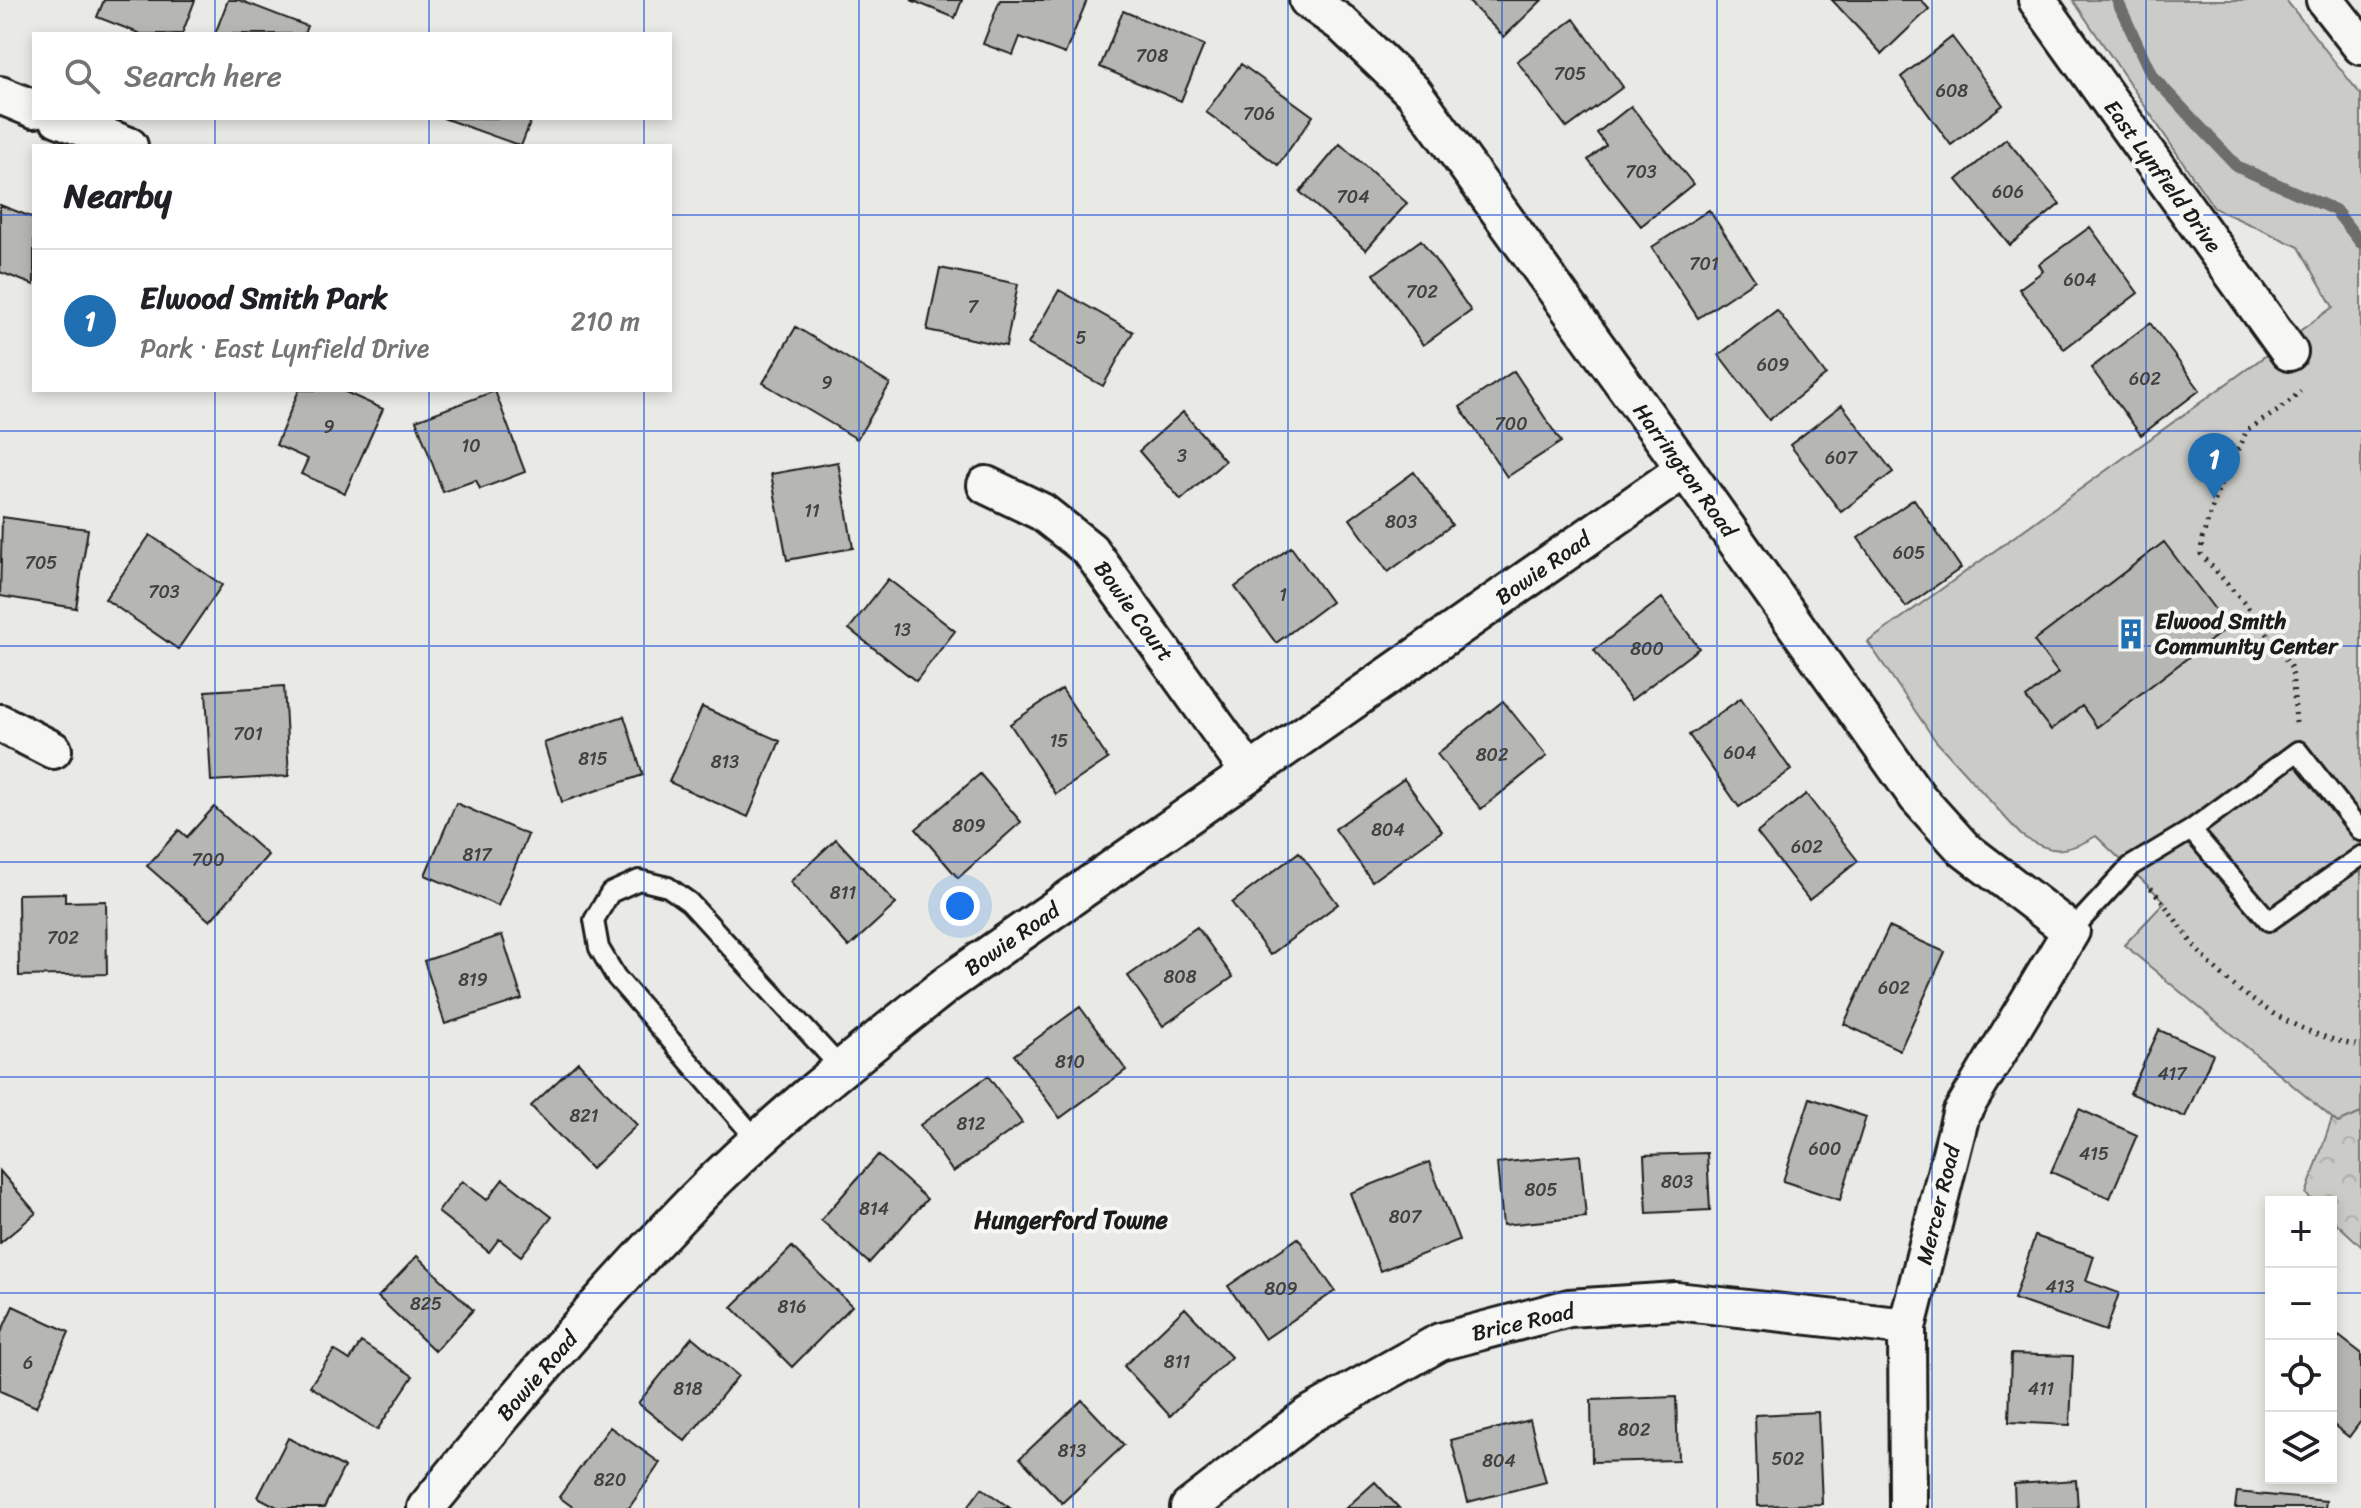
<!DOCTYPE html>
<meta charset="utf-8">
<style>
:root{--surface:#fff;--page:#f6f6f6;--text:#202124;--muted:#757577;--line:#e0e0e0;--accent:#1f6fb2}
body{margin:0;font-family:Sriracha,sans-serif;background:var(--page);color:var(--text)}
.controls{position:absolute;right:24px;bottom:24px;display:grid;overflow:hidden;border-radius:0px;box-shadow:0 4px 12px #0003}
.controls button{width:72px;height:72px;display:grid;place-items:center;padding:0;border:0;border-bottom:2px solid var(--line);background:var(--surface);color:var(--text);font:40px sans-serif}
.you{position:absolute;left:960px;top:906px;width:28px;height:28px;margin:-20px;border:6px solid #fff;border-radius:50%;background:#1a73e8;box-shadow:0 0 0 12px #1a73e833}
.badge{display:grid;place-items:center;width:52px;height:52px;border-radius:50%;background:var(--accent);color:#fff;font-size:26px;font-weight:700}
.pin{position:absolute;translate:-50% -66px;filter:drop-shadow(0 2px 4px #0008)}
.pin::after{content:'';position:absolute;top:42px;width:28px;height:24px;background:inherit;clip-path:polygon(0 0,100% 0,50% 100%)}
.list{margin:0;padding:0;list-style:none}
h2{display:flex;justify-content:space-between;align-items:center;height:104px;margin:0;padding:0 32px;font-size:34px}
h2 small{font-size:26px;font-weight:400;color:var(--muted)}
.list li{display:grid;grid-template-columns:52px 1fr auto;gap:24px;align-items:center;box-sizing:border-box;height:144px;padding:0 32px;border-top:2px solid var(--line)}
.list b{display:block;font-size:30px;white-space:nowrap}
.list p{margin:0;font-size:26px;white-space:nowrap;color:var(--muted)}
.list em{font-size:26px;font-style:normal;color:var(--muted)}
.icon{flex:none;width:44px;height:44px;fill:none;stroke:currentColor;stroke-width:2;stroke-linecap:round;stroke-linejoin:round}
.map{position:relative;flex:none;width:2361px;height:1508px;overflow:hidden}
.search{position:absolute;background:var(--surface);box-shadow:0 4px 12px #0003;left:32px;top:32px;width:640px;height:88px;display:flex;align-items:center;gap:20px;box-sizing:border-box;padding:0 28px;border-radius:0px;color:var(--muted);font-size:30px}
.panel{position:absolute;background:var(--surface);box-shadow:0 4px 12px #0003;left:32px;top:144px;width:640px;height:248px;border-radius:0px}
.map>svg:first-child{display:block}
.forest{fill:url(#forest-crowns);stroke:#747472;stroke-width:2}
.park{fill:#cbcbc7;stroke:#747472;stroke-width:2}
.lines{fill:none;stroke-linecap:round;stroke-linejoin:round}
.stream{stroke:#6d6d6c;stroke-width:12}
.building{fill:#b6b6b3;stroke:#1c1c1c;stroke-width:2}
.lane-casing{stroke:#1c1c1c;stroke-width:24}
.street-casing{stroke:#1c1c1c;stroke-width:42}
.path{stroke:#1c1c1c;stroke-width:5;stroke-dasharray:2 6;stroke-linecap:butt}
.lane{stroke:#f6f6f2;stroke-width:18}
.street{stroke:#f6f6f2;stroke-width:36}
.grid{fill:none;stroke:#1d4ed8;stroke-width:2;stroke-opacity:0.55}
.labels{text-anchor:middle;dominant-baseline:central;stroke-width:8;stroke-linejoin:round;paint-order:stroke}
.number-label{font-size:18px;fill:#424242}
.street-label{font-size:22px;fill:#1c1c1c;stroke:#f6f6f2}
.poi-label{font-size:22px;font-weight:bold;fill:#1c1c1c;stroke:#f6f6f2;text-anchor:start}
.neighbourhood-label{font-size:24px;font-weight:bold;fill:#1c1c1c;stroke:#f6f6f2}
</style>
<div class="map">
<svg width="2361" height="1508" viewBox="0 0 2361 1508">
<defs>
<pattern id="forest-crowns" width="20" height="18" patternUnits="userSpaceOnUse" patternTransform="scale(2)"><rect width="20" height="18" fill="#cbcbc7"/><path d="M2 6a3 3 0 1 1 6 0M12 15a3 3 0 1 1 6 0" fill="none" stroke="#aeaeaa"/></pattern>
</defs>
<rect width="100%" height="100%" fill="#e9e9e5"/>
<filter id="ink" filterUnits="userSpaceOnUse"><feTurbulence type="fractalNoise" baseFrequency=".0125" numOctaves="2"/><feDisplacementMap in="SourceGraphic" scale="16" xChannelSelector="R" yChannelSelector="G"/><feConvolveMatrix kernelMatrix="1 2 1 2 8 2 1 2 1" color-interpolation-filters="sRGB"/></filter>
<g filter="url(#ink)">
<path class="forest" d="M2361,1035V1246L2331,1218V1202H2314L2306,1194Z"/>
<path class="park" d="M2073,0H2286L2361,95V1113L2338,1123L2124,945L2165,902L2096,836C2067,853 2050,855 2021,835L1935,740L1868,642L2333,307L2299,247L2214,208Z"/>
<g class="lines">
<path class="stream" d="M2117,0L2152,76L2238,167L2335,210L2361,243"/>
</g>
<path class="building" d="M104,0H195L182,34H141L97,17Z
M228,0H239L307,26L304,34H215Z
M911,0H962L955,18Z
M1000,0H1087L1065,54L1020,37L1013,55L983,44Z
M1467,0H1542L1504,37Z
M1832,0H1921L1929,9L1882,54Z
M1123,11L1204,45L1181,101L1100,67Z
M1574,19L1623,87L1567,128L1517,61Z
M1952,37L2003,105L1951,145L1901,77Z
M1241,64L1313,116L1278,165L1206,112Z
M1631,106L1693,184L1641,226L1588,160L1606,145L1597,133Z
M443,118H532L521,146Z
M2006,139L2060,204L2010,245L1957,180Z
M1340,144L1407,203L1366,250L1300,192Z
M0,205L34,218V285L0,272Z
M1709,210L1755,280L1698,318L1652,247Z
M2090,227L2138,293L2064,349L2019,289L2043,271L2039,264Z
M1421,240L1471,311L1423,345L1374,274Z
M940,268L1018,284L1006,346L927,330Z
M1059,290L1133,332L1103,386L1028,344Z
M1777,310L1826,375L1769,420L1719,355Z
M2150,323L2200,390L2141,435L2091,368Z
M796,327L890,384L857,439L763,383Z
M1514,371L1561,442L1507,477L1460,407Z
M299,390H341L383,409L345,493L301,474L308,459L276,445Z
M495,391L525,472L480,489L476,480L443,492L416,420Z
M1842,405L1893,472L1841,512L1790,445Z
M1183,412L1225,461L1181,500L1139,451Z
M838,462L853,548L787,560L771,474Z
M1414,472L1452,525L1388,572L1350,519Z
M1914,499L1961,568L1906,607L1858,538Z
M2,517L88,529L76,608L0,596Z
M150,535L222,585L178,649L105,599Z
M2164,542L2228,627L2097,727L2082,706L2051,730L2026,698L2058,673L2034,641Z
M1291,547L1331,602L1276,643L1235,587Z
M888,579L955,631L916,681L849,629Z
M1662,598L1699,648L1631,700L1594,650Z
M284,686L289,776L211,781L206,691Z
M1062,689L1108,759L1056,794L1010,724Z
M1741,698L1791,770L1739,807L1689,735Z
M1503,701L1547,756L1481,809L1437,754Z
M702,707L780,741L748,817L669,782Z
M624,716L643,775L562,802L544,743Z
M980,774L1021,822L958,878L916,829Z
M1404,779L1442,831L1372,881L1335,829Z
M1806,794L1858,861L1809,900L1757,833Z
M456,803L528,835L498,906L425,875Z
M214,807L268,855L210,921L147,866L179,830L187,837Z
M836,839L896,904L849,947L790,882Z
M1299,852L1338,904L1270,955L1232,903Z
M65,893V902L106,901L107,974L19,976L18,894Z
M1197,927L1233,977L1163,1026L1128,976Z
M1889,927L1945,952L1900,1050L1844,1024Z
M502,935L522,999L445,1024L424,961Z
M1080,1007L1126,1070L1060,1118L1014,1055Z
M2159,1030L2213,1054L2185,1117L2130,1093Z
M578,1062L637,1125L591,1169L531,1106Z
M988,1076L1022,1123L953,1172L920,1125Z
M1810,1098L1866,1117L1840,1200L1783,1181Z
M2079,1109L2137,1135L2110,1198L2051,1172Z
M1707,1153L1710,1210L1647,1213L1644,1155Z
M878,1155L927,1199L869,1263L821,1220Z
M1580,1155L1586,1217L1503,1225L1497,1163Z
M1429,1162L1459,1240L1380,1271L1350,1193Z
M0,1171L36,1213L0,1243Z
M503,1179L552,1217L521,1256L499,1239L489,1252L438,1212L462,1181L487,1200Z
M2035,1236L2094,1256L2086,1281L2119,1293L2106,1331L2014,1299Z
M1298,1238L1335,1291L1265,1339L1228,1286Z
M792,1247L852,1306L792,1367L732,1307Z
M417,1256L473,1310L435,1351L378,1297Z
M13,1306L69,1332L36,1407L0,1391V1335Z
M1185,1308L1231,1357L1170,1416L1124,1366Z
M2339,1336L2361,1353V1421L2349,1437L2331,1423V1347Z
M692,1337L738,1376L685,1441L638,1403Z
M361,1342L413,1376L377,1430L310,1386L334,1350L350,1360Z
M2011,1354L2073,1356L2070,1425L2009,1422Z
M1676,1397L1678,1460L1592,1462L1591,1400Z
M1082,1400L1124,1445L1062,1503L1020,1458Z
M1818,1412L1822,1504L1758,1506L1755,1415Z
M1530,1420L1546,1482L1468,1502L1451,1440Z
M610,1427L660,1463L629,1508H574L559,1497Z
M288,1438L344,1467L324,1508H279L258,1497Z
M2076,1480L2078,1508H2015L2014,1484Z
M1375,1482L1399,1508H1346Z
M982,1488L1010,1508H967Z
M2237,1492L2326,1501L2325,1508H2235Z"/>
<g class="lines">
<g class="lane-casing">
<path id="lane" d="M2191,830L2269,921L2361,856
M2071,931L2131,866L2191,830L2298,751L2361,831
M757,1140L616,977L599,948L594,920L610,893L639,880L668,887L689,902L841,1068"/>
</g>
<g class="street-casing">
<path id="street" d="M1308,0L1341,23L1414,93L1685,469L1918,798L1964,849L2071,931L1961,1114L1907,1327L1908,1508
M2037,0L2289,352
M2325,0L2361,46
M0,95L34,109
M58,118L129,146
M986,485L1042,512L1090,550L1249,772
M0,723L53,750
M426,1508C512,1403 599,1299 693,1202C771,1122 860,1053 947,984L1685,469
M1189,1508L1309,1415L1440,1342L1569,1308L1676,1301L1907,1327"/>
</g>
<path class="path" d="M2296,723L2292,669L2252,612L2201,554L2202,539L2219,488L2247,430L2279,410L2301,391
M2151,888C2170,909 2184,935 2203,956C2243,1001 2301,1036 2361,1046"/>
<use href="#lane" class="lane"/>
<use href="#street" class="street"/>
</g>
</g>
<path class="grid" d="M215,0V34M429,0V34M644,0V34M859,0V1508M1073,0V1508M1288,0V1508M1502,0V1508M1717,0V1508M1932,0V1508M2146,0V1508M215,118V146M429,118V146M644,118V146M0,215H34M670,215H2361M215,390V1508M429,390V1508M644,390V1508M0,431H2361M0,646H2361M0,862H2361M0,1077H2361M0,1293H2271M2331,1293H2361"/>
<defs>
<g id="building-bare" transform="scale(2.4)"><path d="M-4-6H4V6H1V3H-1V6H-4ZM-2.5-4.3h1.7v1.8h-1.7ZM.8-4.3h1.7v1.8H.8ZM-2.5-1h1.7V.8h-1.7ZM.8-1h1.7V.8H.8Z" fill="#1f6fb2" stroke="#f6f6f2" stroke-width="2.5" paint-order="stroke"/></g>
</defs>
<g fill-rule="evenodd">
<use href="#building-bare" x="2131" y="634"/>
</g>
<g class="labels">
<g class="number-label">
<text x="1152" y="56">708</text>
<text x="1570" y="74">705</text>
<text x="1952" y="91">608</text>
<text x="1259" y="114">706</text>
<text x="1641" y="172">703</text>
<text x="2008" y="192">606</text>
<text x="1353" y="197">704</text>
<text x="1704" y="264">701</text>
<text x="2080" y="280">604</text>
<text x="1422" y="292">702</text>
<text x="973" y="307">7</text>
<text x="1081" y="338">5</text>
<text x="1773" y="365">609</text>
<text x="2145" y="379">602</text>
<text x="827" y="383">9</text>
<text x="1511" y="424">700</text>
<text x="329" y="427">9</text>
<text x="471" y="446">10</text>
<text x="1182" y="456">3</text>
<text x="1841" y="458">607</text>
<text x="812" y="511">11</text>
<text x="1401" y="522">803</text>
<text x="1909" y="553">605</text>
<text x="41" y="563">705</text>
<text x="164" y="592">703</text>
<text x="1283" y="595">1</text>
<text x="902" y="630">13</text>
<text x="1647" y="649">800</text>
<text x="248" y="734">701</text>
<text x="1059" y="741">15</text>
<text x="1740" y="753">604</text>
<text x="1492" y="755">802</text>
<text x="593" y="759">815</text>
<text x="725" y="762">813</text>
<text x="969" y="826">809</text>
<text x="1388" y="830">804</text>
<text x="1807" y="847">602</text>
<text x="477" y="855">817</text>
<text x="208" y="860">700</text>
<text x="843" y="893">811</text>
<text x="63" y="938">702</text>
<text x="1180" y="977">808</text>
<text x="473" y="980">819</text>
<text x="1894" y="988">602</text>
<text x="1070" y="1062">810</text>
<text x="2172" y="1074">417</text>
<text x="584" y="1116">821</text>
<text x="971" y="1124">812</text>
<text x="1825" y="1149">600</text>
<text x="2094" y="1154">415</text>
<text x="1677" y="1182">803</text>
<text x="1541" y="1190">805</text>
<text x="874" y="1209">814</text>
<text x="1405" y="1217">807</text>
<text x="2060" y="1287">413</text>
<text x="1281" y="1289">809</text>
<text x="426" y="1304">825</text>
<text x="792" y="1307">816</text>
<text x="1177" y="1362">811</text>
<text x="28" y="1363">6</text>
<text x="688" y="1389">818</text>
<text x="2041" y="1389">411</text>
<text x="1634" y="1430">802</text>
<text x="1072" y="1451">813</text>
<text x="1788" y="1459">502</text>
<text x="1499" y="1461">804</text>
<text x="610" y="1480">820</text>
</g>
<g class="street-label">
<text transform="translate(2163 176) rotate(54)">East Lynfield Drive</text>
<text transform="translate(1685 470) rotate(54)">Harrington Road</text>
<text transform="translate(1543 568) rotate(-35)">Bowie Road</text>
<text transform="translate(1134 611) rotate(54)">Bowie Court</text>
<text transform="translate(1012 939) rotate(-35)">Bowie Road</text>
<text transform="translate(1938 1205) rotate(-76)">Mercer Road</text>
<text transform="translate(1523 1322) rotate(-13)">Brice Road</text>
<text transform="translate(537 1376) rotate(-49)">Bowie Road</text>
</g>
<g class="poi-label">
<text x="2155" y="621">Elwood Smith<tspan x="2155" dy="25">Community Center</tspan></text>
</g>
<g class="neighbourhood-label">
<text x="1071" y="1220">Hungerford Towne</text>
</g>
</g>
</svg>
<div class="controls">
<button>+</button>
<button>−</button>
<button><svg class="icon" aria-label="locate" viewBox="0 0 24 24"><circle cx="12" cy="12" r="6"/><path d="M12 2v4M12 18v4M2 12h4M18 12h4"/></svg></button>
<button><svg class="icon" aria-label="layers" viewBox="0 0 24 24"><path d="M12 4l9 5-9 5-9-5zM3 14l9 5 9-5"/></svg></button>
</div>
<div class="you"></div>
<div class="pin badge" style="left:2214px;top:499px">1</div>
<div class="search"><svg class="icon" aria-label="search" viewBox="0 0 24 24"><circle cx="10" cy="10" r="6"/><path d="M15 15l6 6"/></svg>Search here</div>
<section class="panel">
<h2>Nearby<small></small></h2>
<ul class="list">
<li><span class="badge">1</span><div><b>Elwood Smith Park</b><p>Park · East Lynfield Drive</p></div><em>210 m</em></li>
</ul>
</section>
</div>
